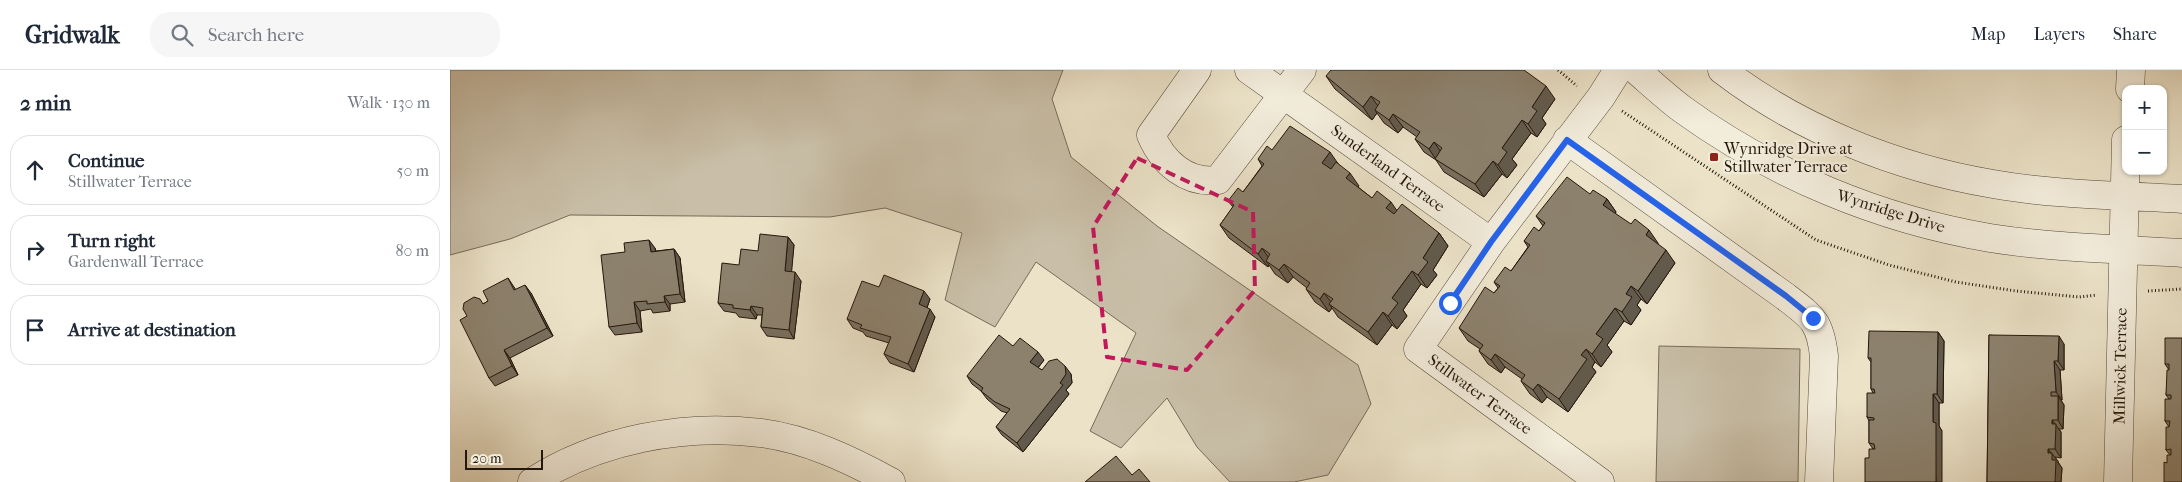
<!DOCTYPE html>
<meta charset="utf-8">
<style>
:root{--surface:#fff;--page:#f6f6f7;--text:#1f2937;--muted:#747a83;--line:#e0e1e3}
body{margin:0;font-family:"IM FELL French Canon",serif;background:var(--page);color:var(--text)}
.controls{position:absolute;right:15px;top:15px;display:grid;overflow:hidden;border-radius:10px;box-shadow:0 1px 4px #0004}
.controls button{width:45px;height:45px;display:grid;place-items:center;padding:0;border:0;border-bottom:1px solid var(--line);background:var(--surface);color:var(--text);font:25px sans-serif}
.scale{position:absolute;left:15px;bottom:12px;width:78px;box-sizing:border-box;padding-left:5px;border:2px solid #25170b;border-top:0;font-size:14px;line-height:18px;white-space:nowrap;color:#25170b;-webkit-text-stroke:4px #f2ecdb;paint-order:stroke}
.stop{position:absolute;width:15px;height:15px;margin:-11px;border:4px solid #2563eb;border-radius:50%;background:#fff}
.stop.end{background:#2563eb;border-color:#fff;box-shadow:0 1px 5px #0008}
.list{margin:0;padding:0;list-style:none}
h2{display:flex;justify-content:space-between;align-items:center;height:65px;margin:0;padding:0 20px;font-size:21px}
h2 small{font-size:16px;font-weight:400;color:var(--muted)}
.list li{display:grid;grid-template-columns:32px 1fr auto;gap:15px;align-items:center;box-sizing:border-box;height:70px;margin:0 10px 10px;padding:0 10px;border:1px solid var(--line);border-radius:20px}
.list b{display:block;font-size:19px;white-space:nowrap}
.list p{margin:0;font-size:16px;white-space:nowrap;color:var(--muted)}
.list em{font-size:16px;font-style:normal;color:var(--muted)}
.icon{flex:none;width:28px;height:28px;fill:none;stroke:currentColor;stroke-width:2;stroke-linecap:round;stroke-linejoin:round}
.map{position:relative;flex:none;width:1732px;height:412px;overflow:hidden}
header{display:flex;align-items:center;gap:30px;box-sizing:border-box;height:70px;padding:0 25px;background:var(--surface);border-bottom:1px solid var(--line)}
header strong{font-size:24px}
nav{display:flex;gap:28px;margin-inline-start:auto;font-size:18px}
.search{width:350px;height:45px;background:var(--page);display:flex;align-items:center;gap:12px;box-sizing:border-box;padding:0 18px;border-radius:20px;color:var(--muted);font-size:19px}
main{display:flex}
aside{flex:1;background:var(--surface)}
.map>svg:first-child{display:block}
.green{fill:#c9bfa8;stroke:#776b5a}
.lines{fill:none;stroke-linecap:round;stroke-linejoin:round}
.minor-casing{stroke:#564a3a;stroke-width:29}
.path{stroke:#25170b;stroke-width:3;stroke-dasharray:1 2.5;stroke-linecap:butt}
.minor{stroke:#f2ecdb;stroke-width:28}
.wall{fill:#786f5e;stroke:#25170b}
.shaded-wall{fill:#625a4c;stroke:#25170b}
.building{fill:#8c816d;stroke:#25170b}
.route{stroke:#2563eb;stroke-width:6}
.marked{fill:none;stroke:#c2185b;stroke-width:4;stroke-dasharray:10 6;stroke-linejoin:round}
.poi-dot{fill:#8f2418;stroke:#f2ecdb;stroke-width:2}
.labels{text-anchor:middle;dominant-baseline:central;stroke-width:4.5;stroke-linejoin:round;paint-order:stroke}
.poi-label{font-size:16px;fill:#25170b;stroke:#f2ecdb;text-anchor:start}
.street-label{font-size:16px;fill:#25170b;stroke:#f2ecdb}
</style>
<header>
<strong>Gridwalk</strong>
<div class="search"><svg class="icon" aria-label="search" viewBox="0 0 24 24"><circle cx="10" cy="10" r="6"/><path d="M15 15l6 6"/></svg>Search here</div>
<nav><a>Map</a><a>Layers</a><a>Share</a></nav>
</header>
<main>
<aside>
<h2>2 min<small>Walk · 130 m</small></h2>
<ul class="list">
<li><svg class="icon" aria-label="ahead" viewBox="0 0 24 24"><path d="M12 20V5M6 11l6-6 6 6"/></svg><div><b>Continue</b><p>Stillwater Terrace</p></div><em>50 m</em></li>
<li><svg class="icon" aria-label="right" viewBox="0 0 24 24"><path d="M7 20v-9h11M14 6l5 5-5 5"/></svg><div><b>Turn right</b><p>Gardenwall Terrace</p></div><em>80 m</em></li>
<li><svg class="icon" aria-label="arrive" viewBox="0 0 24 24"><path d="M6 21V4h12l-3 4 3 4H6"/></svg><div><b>Arrive at destination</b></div></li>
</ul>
</aside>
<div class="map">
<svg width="1732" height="412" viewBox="0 0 1732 412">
<rect width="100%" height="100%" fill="#ebe2c8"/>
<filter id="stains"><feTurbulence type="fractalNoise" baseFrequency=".004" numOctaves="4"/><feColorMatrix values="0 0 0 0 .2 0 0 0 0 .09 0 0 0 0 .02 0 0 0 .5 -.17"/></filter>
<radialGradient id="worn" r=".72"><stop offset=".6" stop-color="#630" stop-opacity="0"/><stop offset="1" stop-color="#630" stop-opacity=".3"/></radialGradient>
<path class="green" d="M0,0H613L602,29L621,87L707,156L908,295L921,334L878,405L844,412H780L747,377L717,328L671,378L640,361L686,263L586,192L545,257L495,230L512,163L435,138L380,147L120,145L60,169L0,185Z
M1209,276L1350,279L1348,412H1206Z"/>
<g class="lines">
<g class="minor-casing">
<path id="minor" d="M747,0L701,65C713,93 737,114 768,110L852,0
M799,0L1041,172
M1186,0C1201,13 1216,27 1232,39C1323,105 1429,149 1540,168C1603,178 1668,179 1732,183
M1272,0C1349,59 1447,98 1543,114C1605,125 1669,125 1732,129
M1680,19L1681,0
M1117,70L1336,227C1362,247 1370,251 1374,286L1369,412
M82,412C147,370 234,353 311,363C357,369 401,390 441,412
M1150,412L968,279L1041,172L1151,27L1168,0
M1668,412L1676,70"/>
</g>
<path class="path" d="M1108,0L1127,16
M1172,41L1366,170L1439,195L1506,212L1566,221L1629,227L1647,225
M1698,221L1732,219"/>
<use href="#minor" class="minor"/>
</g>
<path class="wall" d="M876,6L1105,29L1092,48L1096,54L1087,67L1081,63L1062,89L1067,95L1057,108L1052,104L1034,127L994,102L986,90L974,82L965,69L967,67L953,57L948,63L934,53L927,43L922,50L885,19Z
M822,80L888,94L909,116L908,117L922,128L989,163L998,176L983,200L987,205L977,218L971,214L953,240L957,246L947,259L942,255L927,275L888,247L882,238L879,242L865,232L856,219L857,218L843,207L838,213L825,204L819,195L818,197L779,168L770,155L783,137L778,131L793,122L812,96L808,89Z
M1140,124L1157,129L1166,142L1165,144L1208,173V174L1225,193L1197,234L1191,229L1187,235L1191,240L1181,255L1174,251L1157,275L1162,282L1151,297L1145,292L1142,297L1146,302L1118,342L1097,327L1092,333L1080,324L1071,311L1072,309L1055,297L1051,303L1038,294L1029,281L1030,279L1018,271L1009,258L1044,223L1048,218L1044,212L1061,201L1078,177L1074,171L1089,161L1093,156L1086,146Z
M338,167L344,175L341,202L351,211L344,269L317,266L311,257L312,245H307L306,249L289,247L286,243L274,241L268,233L308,181Z
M205,178L206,181L224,179L230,188L235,232L220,234V241L203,243L201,239L190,241L192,262L165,265L159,257Z
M58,208L66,220L81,223L103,266L60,288L68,305L45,316L39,308L17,246L33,234L38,231Z
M429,217L480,229L477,238L485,247L464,302L440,293L434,284L439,273L416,266L413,262L403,258L397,249Z
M1488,262L1494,271L1493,333H1489V356L1492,361L1419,388L1423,379L1419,373V351L1417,347L1423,323L1421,319V292L1418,288Z
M1539,265L1614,274V300H1610L1612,330H1611L1614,335L1613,359H1609L1611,362V388L1605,387L1612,398L1611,412H1537Z
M1732,268V412L1717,393L1720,385L1716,380L1719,357L1715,351L1719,329L1716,325L1719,300L1715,294Z
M594,290L588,298L592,300L621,304L622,313L616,320L619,324L573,382L552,365L546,357L557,343L551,341L537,329L531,321L522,314L517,306Z"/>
<path class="shaded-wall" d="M1096,16L1105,29L1092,48L1096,54L1087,67L1078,54L1082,37Z
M921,26L930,39L925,40L927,43L922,50L913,37Z
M943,44L953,57L948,63L939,50Z
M1072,50L1081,63L1062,89L1067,95L1057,108L1048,95L1052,78Z
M984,72L993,85L987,91L979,79Z
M880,82L889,95L881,106L872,93Z
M1043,91L1052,104L1034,127L1025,114Z
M900,103L909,116L905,121L896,108Z
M1157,129L1166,142L1162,148L1153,135Z
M941,132L950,145L945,151L936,138Z
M1199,160L1208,173L1205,178L1196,165Z
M989,163L998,176L983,200L987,205L977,218L968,205L973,188Z
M338,167L344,175L341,209L335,201Z
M199,170L205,178L207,190L201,182Z
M812,178L821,191H816L819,195L818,197L808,184Z
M224,179L230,188L235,232L230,224Z
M1216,180L1225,193L1197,234L1188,221Z
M834,194L843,207L838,213L829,200Z
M962,201L971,214L953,240L957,246L947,259L938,246L942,228Z
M345,202L351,211L344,269L339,260Z
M75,215L81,223L103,266L97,258Z
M1181,216L1191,229L1187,235L1191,240L1181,255L1172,242L1176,224Z
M474,221L480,229L475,243L469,234Z
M874,223L884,236L879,234L882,238L879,242L870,229Z
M214,226L220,234V241L215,232Z
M184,232L190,241L192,262L187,253Z
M301,236L307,245L306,249L300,240Z
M1165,238L1174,251L1157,275L1162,282L1151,297L1142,284L1146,264Z
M480,239L485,247L464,302L458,294Z
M933,242L942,255L927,275L918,262Z
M1488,262L1494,271L1493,333L1487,324Z
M1609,266L1614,274V300L1608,291Z
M1136,279L1145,292L1142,297L1146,302L1118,342L1109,329L1131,285Z
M54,280L60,288L68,305L62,296Z
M588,282L594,290L586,300L580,292Z
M1045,284L1055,297L1051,303L1041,290Z
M1604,291L1610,300L1612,330L1606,322Z
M615,296L621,304L622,313L616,320L619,324L573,382L567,373Z
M1088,314L1097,327L1092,333L1083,320Z
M1483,324L1489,333V356L1492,361V412H1486L1483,352Z
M1608,326L1614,335L1613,359L1608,350Z
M1602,350L1611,362V388L1605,379Z
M1598,379L1608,391V393L1612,398L1611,412H1605L1598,383Z"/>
<path class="building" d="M881,0H1074L1096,16L1082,37L1087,41L1078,54L1072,50L1052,78L1057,82L1048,95L1043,91L1025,114L985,89L992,78L984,72L979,79L965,69L970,62L943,44L939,50L925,40L930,32L921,26L913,37L876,6Z
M840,56L880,82L872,93L881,99L886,92L900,103L896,108L922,128L927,121L941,132L936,138L944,144L952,134L989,163L973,188L978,192L968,205L962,201L942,228L948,233L938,246L933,242L918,262L879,234L883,229L874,223L870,229L856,219L860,213L834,194L829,200L816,191L820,184L812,178L808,184L770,155L784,135L778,131L788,118L793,122L814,94L808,89L817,76L822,80Z
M1117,107L1140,124L1143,120L1157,129L1153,135L1181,154L1185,149L1199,160L1196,165L1216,180L1188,221L1181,216L1176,224L1182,227L1172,242L1165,238L1146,264L1153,269L1142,284L1136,279L1131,285L1137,289L1109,329L1088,314L1083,320L1071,311L1075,305L1045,284L1041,290L1029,281L1033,275L1009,258L1035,217L1044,223L1050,216L1044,212L1055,197L1061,201L1080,175L1074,171L1084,157L1089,161L1095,153L1086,146Z
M310,164L338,167L335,201L345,202L339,260L311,257L313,238L301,236L300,240L283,238V235L268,233L272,193L289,195L291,179L308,181Z
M199,170L201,182L224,179L230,224L214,226L215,232L197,234V231L184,232L187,253L159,257L151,185L175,182L174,173Z
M434,205L474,221L469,234L480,239L458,294L434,284L441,267L410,258L412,255L397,249L412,211L429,217Z
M58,208L64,220L75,215L97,258L54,280L62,296L39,308L10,250L17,246L13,239L14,233L24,227L30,229L33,234L38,231L33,221Z
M1419,261L1488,262L1487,324H1483V352L1486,353V412H1415V388H1419V379H1425L1424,374L1419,373V350H1424V348L1417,347V323H1425L1424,319H1421V288H1418Z
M549,265L563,276L570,268L588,282L580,292L592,300L599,291L607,289L615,296L616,304L610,313L613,315L567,373L546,357L560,339L545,332L531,321L533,318L517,306Z
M1539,265L1609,266L1608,291H1604L1606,322H1601V326H1608V350H1602V354H1606L1605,379H1598V383H1602V390H1606L1605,412H1537Z
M1715,268H1732V412H1714V392L1717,393V385H1721V379L1716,380V357H1719L1720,351H1715V329H1721V325H1716L1717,300H1719V294H1715Z
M666,386L682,405L689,399L700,412H635Z"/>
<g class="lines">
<path class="route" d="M1000,233L1041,172L1117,70L1336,226L1363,248"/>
</g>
<path class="marked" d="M687,88L803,142L805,220L737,300L657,287L643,157Z"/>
<rect class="poi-dot" x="1259" y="82" width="10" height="10" rx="2.5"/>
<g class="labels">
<g class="poi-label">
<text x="1274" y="78">Wynridge Drive at<tspan x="1274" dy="18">Stillwater Terrace</tspan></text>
</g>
<g class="street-label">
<text transform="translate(938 98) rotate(36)">Sunderland Terrace</text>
<text transform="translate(1441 141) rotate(17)">Wynridge Drive</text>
<text transform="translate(1670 296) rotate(-89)">Millwick Terrace</text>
<text transform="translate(1030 324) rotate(36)">Stillwater Terrace</text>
</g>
</g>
<rect width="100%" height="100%" filter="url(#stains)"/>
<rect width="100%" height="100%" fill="url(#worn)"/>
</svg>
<div class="controls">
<button>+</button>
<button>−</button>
</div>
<div class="scale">20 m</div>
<div class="stop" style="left:1000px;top:233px"></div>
<div class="stop end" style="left:1363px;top:248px"></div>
</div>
</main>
